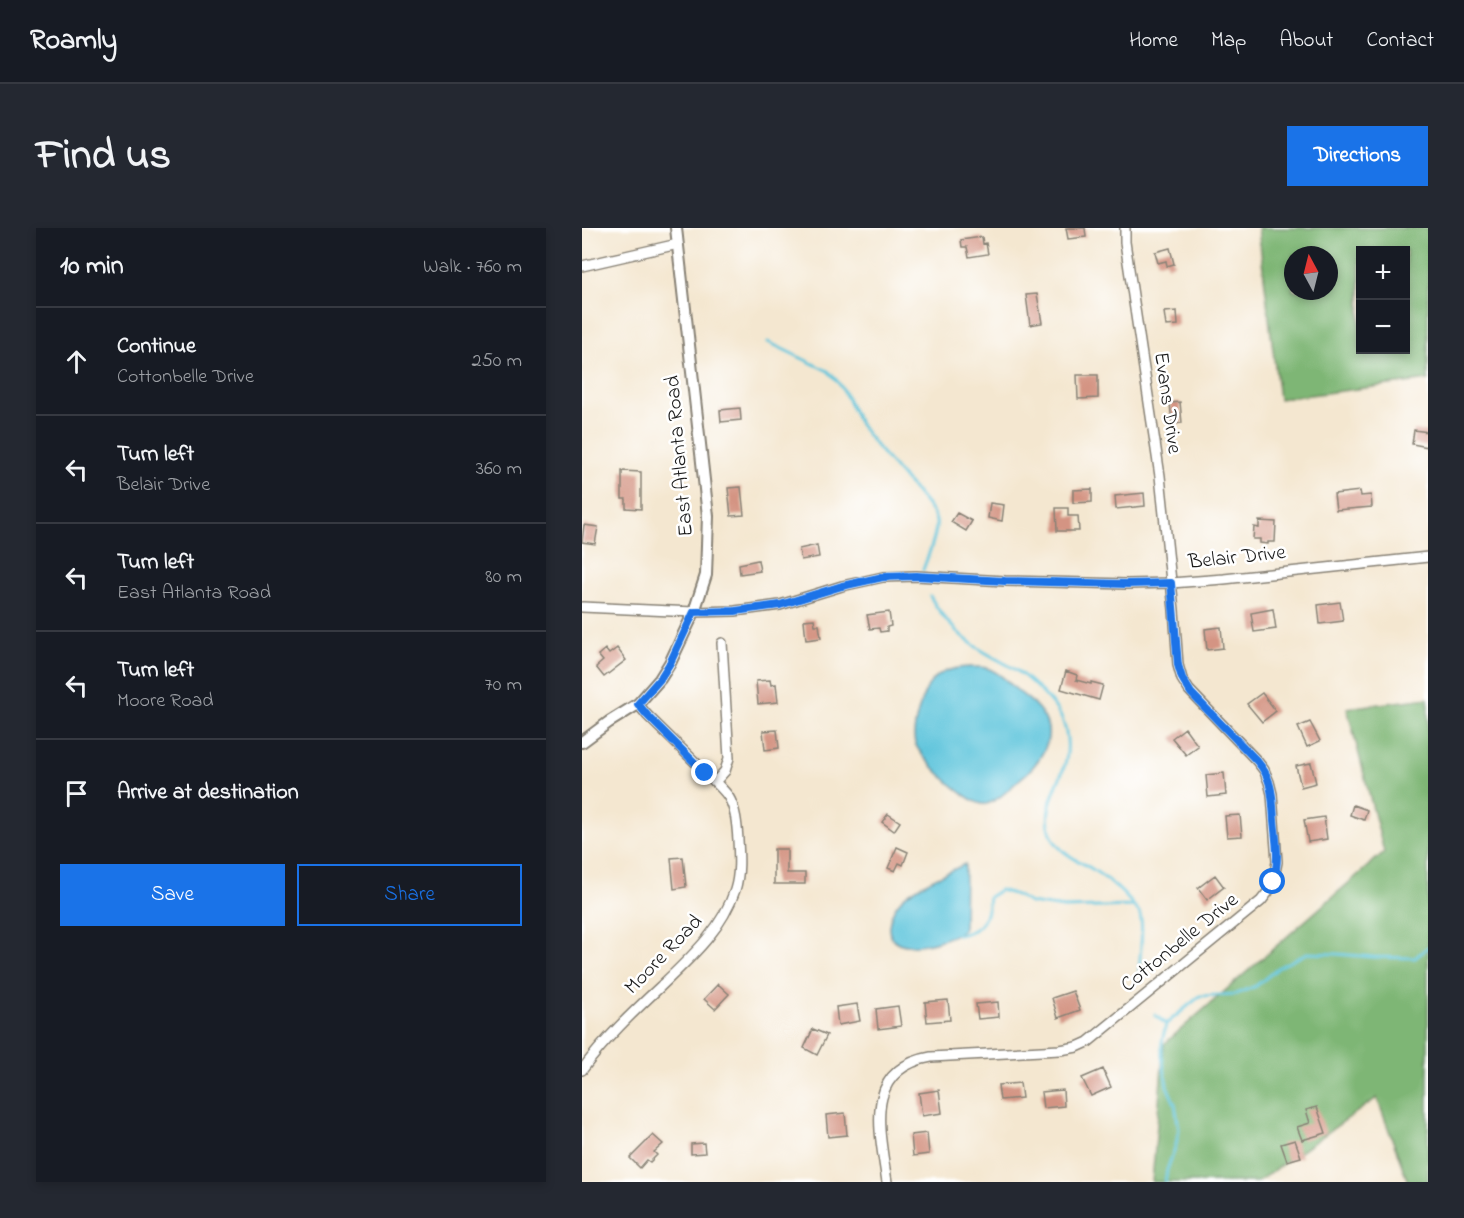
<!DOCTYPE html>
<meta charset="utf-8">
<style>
:root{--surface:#171b24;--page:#242831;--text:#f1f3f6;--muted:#9ea1a6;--line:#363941;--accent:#1a73e8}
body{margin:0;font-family:"Indie Flower",sans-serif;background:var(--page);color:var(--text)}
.controls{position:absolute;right:18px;top:18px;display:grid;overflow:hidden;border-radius:0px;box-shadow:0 3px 9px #0003}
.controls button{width:54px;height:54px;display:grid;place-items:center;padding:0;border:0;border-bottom:2px solid var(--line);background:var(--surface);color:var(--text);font:30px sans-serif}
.compass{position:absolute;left:702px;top:18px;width:54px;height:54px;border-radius:50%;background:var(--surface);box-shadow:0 3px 9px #0003;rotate:353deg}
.stop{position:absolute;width:18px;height:18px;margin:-14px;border:4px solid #1a73e8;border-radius:50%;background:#fff}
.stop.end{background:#1a73e8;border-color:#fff;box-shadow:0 2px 6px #0008}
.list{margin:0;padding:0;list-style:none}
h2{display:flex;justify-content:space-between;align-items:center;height:78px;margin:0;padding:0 24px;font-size:26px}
h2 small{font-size:20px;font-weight:400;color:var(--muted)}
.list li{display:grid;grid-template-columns:39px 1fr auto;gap:18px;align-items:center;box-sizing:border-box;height:108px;padding:0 24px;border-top:2px solid var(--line)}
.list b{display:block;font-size:22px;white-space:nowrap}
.list p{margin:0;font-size:20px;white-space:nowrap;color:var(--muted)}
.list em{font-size:20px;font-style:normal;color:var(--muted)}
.actions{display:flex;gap:12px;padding:18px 24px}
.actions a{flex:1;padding:14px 0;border:2px solid var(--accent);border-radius:0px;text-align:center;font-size:21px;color:var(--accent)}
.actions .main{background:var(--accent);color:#fff}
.icon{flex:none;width:33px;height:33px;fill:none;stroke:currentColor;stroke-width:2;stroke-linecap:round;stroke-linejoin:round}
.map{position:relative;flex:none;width:846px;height:954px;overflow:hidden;border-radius:0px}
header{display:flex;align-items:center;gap:36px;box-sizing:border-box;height:84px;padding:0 30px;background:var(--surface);border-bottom:2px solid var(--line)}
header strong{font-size:28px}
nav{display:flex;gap:33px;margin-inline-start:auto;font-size:21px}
.intro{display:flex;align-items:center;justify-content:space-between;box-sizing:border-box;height:144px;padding:0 36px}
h1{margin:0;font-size:42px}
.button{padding:15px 27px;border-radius:0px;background:var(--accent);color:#fff;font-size:21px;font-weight:700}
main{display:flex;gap:36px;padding:0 36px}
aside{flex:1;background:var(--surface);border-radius:0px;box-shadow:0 3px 9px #0003}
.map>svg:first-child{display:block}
.forest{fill:#7eb674;stroke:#4d6948;stroke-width:1.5;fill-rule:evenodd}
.water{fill:#5fc5dc;stroke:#3e707c;stroke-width:1.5}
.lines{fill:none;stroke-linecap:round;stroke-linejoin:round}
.stream{stroke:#5fc5dc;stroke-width:3}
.building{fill:#d49483}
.minor-casing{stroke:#888276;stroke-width:12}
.tertiary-casing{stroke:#888276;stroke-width:14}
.minor{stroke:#fff;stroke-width:9}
.tertiary{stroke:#fff;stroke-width:10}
.route{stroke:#1a73e8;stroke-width:8}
.labels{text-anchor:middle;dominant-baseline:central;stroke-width:5;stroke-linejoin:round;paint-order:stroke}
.street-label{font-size:21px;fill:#1c1c1c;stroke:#fff}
</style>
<header>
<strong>Roamly</strong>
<nav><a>Home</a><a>Map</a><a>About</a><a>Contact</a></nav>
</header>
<div class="intro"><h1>Find us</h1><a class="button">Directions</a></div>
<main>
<aside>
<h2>10 min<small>Walk · 760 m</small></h2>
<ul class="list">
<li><svg class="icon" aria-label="ahead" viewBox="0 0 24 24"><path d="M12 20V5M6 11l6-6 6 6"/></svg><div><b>Continue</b><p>Cottonbelle Drive</p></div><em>250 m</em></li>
<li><svg class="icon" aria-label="left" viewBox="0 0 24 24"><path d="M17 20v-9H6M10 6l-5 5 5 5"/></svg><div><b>Turn left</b><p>Belair Drive</p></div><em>360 m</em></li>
<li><svg class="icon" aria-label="left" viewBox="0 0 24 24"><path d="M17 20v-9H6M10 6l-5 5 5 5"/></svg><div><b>Turn left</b><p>East Atlanta Road</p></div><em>80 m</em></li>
<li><svg class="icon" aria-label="left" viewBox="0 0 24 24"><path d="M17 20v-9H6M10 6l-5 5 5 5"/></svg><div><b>Turn left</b><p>Moore Road</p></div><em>70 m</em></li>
<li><svg class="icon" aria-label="arrive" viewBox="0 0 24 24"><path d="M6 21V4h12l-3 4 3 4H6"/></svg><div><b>Arrive at destination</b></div></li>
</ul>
<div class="actions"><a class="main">Save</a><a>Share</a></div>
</aside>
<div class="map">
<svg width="846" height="954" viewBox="0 0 846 954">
<rect width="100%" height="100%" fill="#fff"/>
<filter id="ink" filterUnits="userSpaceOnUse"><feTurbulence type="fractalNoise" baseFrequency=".0167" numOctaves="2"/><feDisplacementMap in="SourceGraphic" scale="12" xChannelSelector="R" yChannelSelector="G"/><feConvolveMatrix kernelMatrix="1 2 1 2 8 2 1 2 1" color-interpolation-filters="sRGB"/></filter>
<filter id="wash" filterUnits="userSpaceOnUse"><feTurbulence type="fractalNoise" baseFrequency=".008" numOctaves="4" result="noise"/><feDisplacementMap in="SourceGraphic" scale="24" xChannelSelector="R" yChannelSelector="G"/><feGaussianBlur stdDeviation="1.35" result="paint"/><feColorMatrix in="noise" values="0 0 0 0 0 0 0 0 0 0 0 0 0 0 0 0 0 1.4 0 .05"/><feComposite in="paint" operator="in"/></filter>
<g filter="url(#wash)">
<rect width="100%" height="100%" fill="#f4e7d0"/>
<path class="forest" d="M676,0H846V152L697,171ZM778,22H824V122H778ZM711,27H747V63H711Z
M846,470V954H826L795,870L675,954H570L582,816L802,624L765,480Z"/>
<path class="water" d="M390,439C395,439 400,439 404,440C416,443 428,456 437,464C445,470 455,477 460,486C477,510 456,537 437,552C428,560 416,573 404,576C388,579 338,530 333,515C329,501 341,460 352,451C362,441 377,439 390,439Z
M383,636L382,699L381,702C366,713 305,732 307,698C308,689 312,680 318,673C328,660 367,644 383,636Z"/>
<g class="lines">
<path class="stream" d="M186,114L246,143C264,159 267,178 279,198C295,221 315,242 333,263C339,270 352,284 354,293C356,305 345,330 341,342
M348,368C359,388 374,405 393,418C403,425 413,430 424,436C441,445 460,463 472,478C486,495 489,522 481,542C473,563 462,580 468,603C474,624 493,630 510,641C525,651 540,662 551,677C552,679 555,681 557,684C563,697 557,731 557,747
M375,706L377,707C401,702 405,691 407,669L418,662L434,667L448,675L482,680L552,678
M573,787L584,796
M583,954L585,942L594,917L597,901L593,876L585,858L580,828V814L584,796L618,768L654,766L674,758L697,739L725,725L755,726L791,729L833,730L846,719"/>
</g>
<g id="blocks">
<path class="building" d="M484,0H503L504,9L486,11Z
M400,9L401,16L404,15L406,26L387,29L385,19H380L379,12Z
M588,20L592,36L585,38L584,33L576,35L573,24Z
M455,66L460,95L448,97L444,67Z
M595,83L596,97L584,98L582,84Z
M495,147H516V170L496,171Z
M598,174L600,195L590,196L588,175Z
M158,180L159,192L139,194L138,182Z
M832,202L846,204V219L830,216Z
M40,243L59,244V281L44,280V271H40Z
M159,259L162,287L149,288L146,260Z
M510,261V274L491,275V262Z
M778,263L779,268L789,267L790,279L754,282L752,266Z
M562,265L563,278L534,281L533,268Z
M408,275L422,277L420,293L406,290Z
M474,280H486V288H496L497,303H475Z
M375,285L390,293L384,303L369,294Z
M677,293L694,294L693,314H686V316L678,315V311H671L672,299L677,300Z
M2,297L16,299L13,316L0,314Z
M235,317L237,329L219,332L217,321Z
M176,332L178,343L158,346L157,336Z
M758,374L761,393L738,396L736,377Z
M691,381L694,401L672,404L669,385Z
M307,384L309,398L305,399V403L298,404L297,400L288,401L285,387Z
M232,391L233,397H237L239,410L224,412L222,392Z
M639,399L641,420L625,422L623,401Z
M35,420L44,432L22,449L14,439L21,433L16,427L23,421L27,426Z
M484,443L495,447L494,452L509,456V454L521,457L517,472L479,461Z
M188,452L189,457L194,456L196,474L176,476L174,453Z
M680,465L694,483L680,494L665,476Z
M728,494L738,513L725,519L716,499Z
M603,500L616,518L604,527L590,510Z
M195,502L197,520L183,522L181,503Z
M729,535L734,555L719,559L714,538Z
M642,545L644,567L626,569L624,547Z
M771,577L785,582L782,592L768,587Z
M306,586L318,594L312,603L300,594Z
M658,587L660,608L645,609L643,588Z
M742,589L745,611L726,614L722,592Z
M315,619L326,624L321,637L317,635L313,643L306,640Z
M192,621H205V645H223V656H192Z
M101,629L104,659L92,661L89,630Z
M633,647L642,659L625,672L616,660Z
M136,756L147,766L133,781L122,771Z
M491,763L498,782L476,790L470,770Z
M366,772L368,792L345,794L343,774Z
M416,774L417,789L396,791L394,776Z
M275,776L278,793L256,797L254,779Z
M316,778L319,798L296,801L294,781Z
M231,801L245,807L235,827L222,820Z
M521,841L529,859L509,868L500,850Z
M438,855L440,870L418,872L416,857Z
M357,862L360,885L340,888L337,865Z
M481,862L482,878L461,880L459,864Z
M735,879L744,905L720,912L715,899L728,895L724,882Z
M263,885L265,907L246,909L244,887Z
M345,905L347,926L331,928L329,907Z
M71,907L81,916L72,924L75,927L68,934L65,932L58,940L48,930Z
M713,912L719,929L705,933L699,916Z
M122,915L123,925L109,926V916Z"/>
</g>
</g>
<g filter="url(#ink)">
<use href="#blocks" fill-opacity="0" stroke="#888276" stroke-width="1.5"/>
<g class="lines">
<g class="minor-casing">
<path id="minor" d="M0,38L96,16
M0,379L112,384L153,383L198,377L260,358L301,349L334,348L423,353L545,356L589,355L642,351L846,329
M133,554L143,543L147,530L140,415
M0,842C23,811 50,785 78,759C108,730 140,702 153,662C158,646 157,629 156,612C155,597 154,581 146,568C138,557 126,548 117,538C100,521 82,504 65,487L56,476
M305,954C298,904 280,841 349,829L478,822L495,819L506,814L679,673L686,664L691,654L695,634L690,566L687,554L682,542L675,533L607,462L600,451L596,437L592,382L578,248L543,14V0"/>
</g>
<g class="tertiary-casing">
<path id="tertiary" d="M0,514L27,494L56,476L78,451L88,435L112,384L124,347L126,288L94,0"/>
</g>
<use href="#minor" class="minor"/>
<use href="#tertiary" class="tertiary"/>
</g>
</g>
<g class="lines" filter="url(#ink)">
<path class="route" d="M123,545L65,487L56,476L78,451L88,435L112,384L153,383L198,377L260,358L301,349L334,348L423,353L545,356L589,355L596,437L600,450L609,465L675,533C680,539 685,546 687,554C691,566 691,579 692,592C694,613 698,633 691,654"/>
</g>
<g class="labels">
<g class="street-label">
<text transform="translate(585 175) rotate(82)">Evans Drive</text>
<text transform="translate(98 228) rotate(-95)">East Atlanta Road</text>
<text transform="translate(655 330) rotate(-6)">Belair Drive</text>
<text transform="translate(598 715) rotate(-39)">Cottonbelle Drive</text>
<text transform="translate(82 727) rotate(-46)">Moore Road</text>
</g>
</g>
</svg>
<div class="controls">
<button>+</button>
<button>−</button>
</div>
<svg class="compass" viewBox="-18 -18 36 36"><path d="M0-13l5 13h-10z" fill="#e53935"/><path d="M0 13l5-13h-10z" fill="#9ea1a6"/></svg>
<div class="stop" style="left:691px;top:654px"></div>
<div class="stop end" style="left:123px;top:545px"></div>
</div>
</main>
